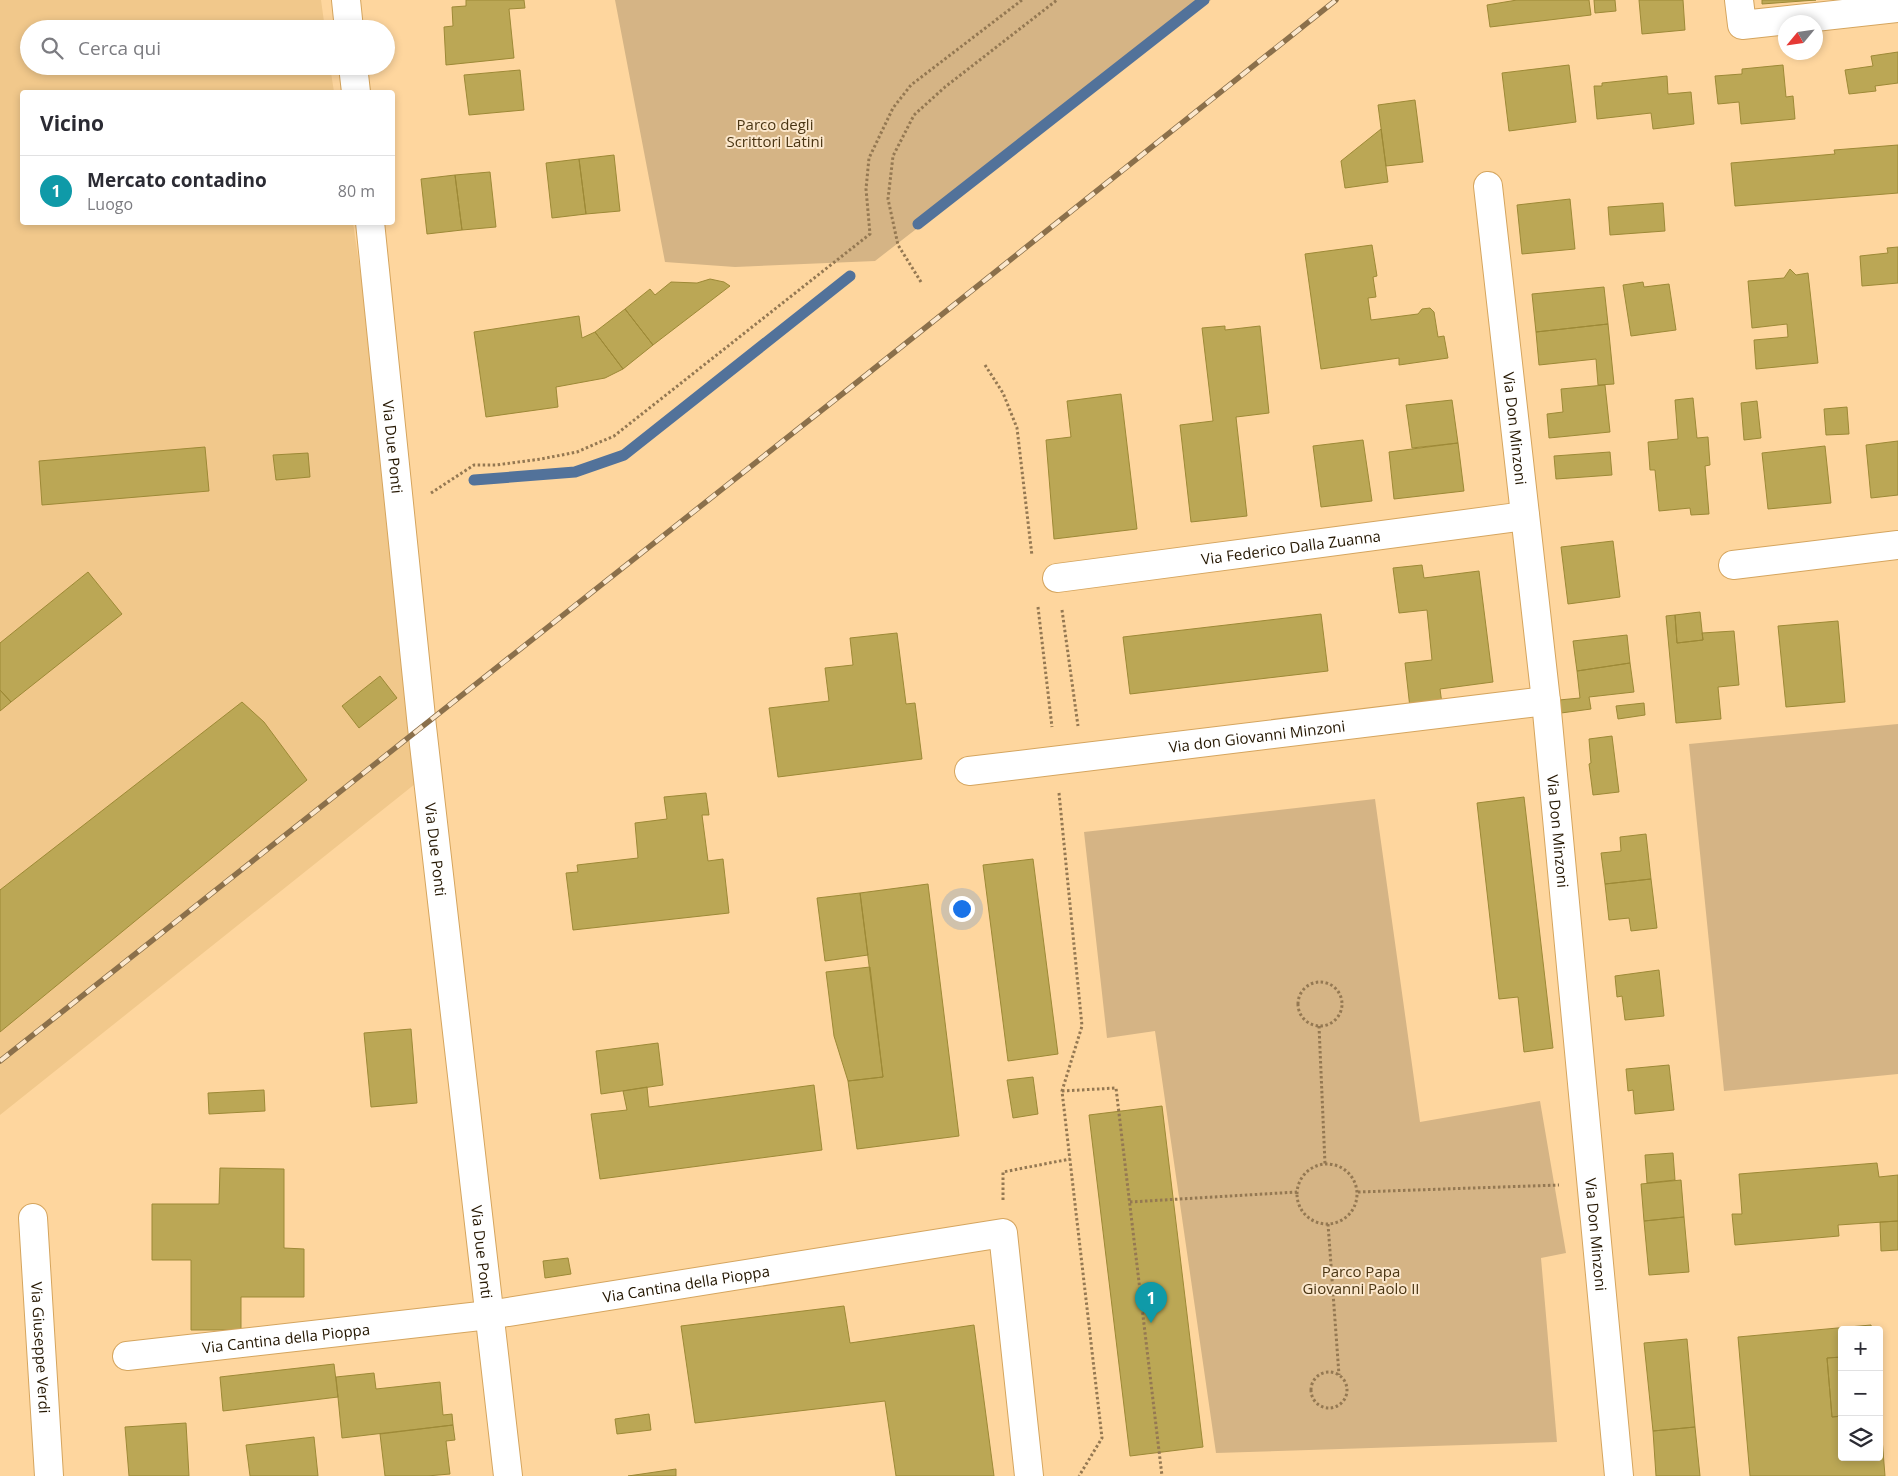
<!DOCTYPE html>
<html lang="it">
<meta charset="utf-8">
<style>
:root{--surface:#fff;--page:#f2f2f3;--text:#2b2b33;--muted:#7c7c81;--line:#e1e1e2;--accent:#0f766e}
body{margin:0;font-family:"Open Sans",sans-serif;background:var(--page);color:var(--text)}
.controls{position:absolute;right:15px;bottom:15px;display:grid;overflow:hidden;border-radius:5px;box-shadow:0 2px 8px #0003}
.controls button{width:45px;height:45px;display:grid;place-items:center;padding:0;border:0;border-bottom:1px solid var(--line);background:var(--surface);color:var(--text);font:25px sans-serif}
.compass{position:absolute;left:1778px;top:15px;width:45px;height:45px;border-radius:50%;background:var(--surface);box-shadow:0 2px 8px #0003;rotate:241deg}
.you{position:absolute;left:961px;top:908px;width:18px;height:18px;margin:-12px;border:4px solid #fff;border-radius:50%;background:#1a73e8;box-shadow:0 0 0 8px #1a73e833}
.badge{display:grid;place-items:center;width:32px;height:32px;border-radius:50%;background:var(--accent);color:#fff;font-size:16px;font-weight:700}
.pin{position:absolute;translate:-50% -41px;filter:drop-shadow(0 1px 2px #0008)}
.pin::after{content:'';position:absolute;top:26px;width:18px;height:15px;background:inherit;clip-path:polygon(0 0,100% 0,50% 100%)}
.list{margin:0;padding:0;list-style:none}
h2{display:flex;justify-content:space-between;align-items:center;height:65px;margin:0;padding:0 20px;font-size:21px}
h2 small{font-size:16px;font-weight:400;color:var(--muted)}
.list li{display:grid;grid-template-columns:32px 1fr auto;gap:15px;align-items:center;box-sizing:border-box;height:70px;padding:0 20px;border-top:1px solid var(--line)}
.list b{display:block;font-size:19px;white-space:nowrap}
.list p{margin:0;font-size:16px;white-space:nowrap;color:var(--muted)}
.list em{font-size:16px;font-style:normal;color:var(--muted)}
.icon{flex:none;width:28px;height:28px;fill:none;stroke:currentColor;stroke-width:2;stroke-linecap:round;stroke-linejoin:round}
.map{position:relative;flex:none;width:1898px;height:1476px;overflow:hidden}
.search{position:absolute;background:var(--surface);box-shadow:0 2px 8px #0003;left:20px;top:20px;width:375px;height:55px;display:flex;align-items:center;gap:12px;box-sizing:border-box;padding:0 18px;border-radius:28px;color:var(--muted);font-size:19px}
.panel{position:absolute;background:var(--surface);box-shadow:0 2px 8px #0003;left:20px;top:90px;width:375px;height:135px;border-radius:5px}
.map>svg:first-child{display:block}
.built{fill:#f1c88b}
.green{fill:#d5b485}
.lines{fill:none;stroke-linecap:round;stroke-linejoin:round}
.stream{stroke:#52729a;stroke-width:11}
.building{fill:#bba755;stroke:#9d8936}
.minor-casing{stroke:#d5a55e;stroke-width:30}
.path{stroke:#947852;stroke-width:3;stroke-dasharray:2.5 2.5;stroke-linecap:butt}
.minor{stroke:#fff;stroke-width:28}
.rail-casing{stroke:#8b704b;stroke-width:5.5}
.rail{stroke:#fbe7cc;stroke-width:4;stroke-dasharray:11;stroke-linecap:butt}
.labels{text-anchor:middle;dominant-baseline:central;stroke-width:4;stroke-linejoin:round;paint-order:stroke}
.park-label{font-size:15px;fill:#4a3513;stroke:#fbe7cc}
.street-label{font-size:15px;fill:#241601;stroke:#fbe7cc}
</style>
<div class="map">
<svg width="1898" height="1476" viewBox="0 0 1898 1476">
<rect width="100%" height="100%" fill="#fed69e"/>
<path class="built" d="M0,0H321L325,29H29V66H330L334,92H22V222L353,223L397,520L420,780L0,1115Z"/>
<path class="green" d="M615,0H1211L875,261L735,267L665,262Z
M1898,724V1074L1724,1091L1689,744Z
M1375,799L1420,1122L1540,1101L1566,1253L1541,1258L1557,1442L1216,1453L1155,1031L1107,1038L1084,832Z"/>
<g class="lines">
<path class="stream" d="M918,224L1204,0
M474,480L575,472L624,455L850,276"/>
</g>
<path class="building" d="M466,0H524L525,8L509,9L514,58L446,65L444,27L453,26L452,7L466,6Z
M1517,0H1589L1591,15L1490,27L1487,5Z
M1594,0H1615L1616,11L1595,13Z
M1639,0H1683L1685,30L1642,34Z
M1762,0H1816L1762,4Z
M1898,52V83L1875,86L1876,91L1849,94L1845,70L1873,66L1871,56Z
M1569,65L1576,122L1509,131L1502,73Z
M1783,65L1786,97L1793,96L1795,119L1741,124L1739,102L1718,104L1715,76L1742,74V69Z
M520,70L524,110L469,115L464,75Z
M1667,76L1668,94L1691,92L1694,124L1653,129L1651,113L1597,119L1594,86H1602V83Z
M1415,100L1423,162L1386,166L1378,105Z
M1381,129L1388,182L1345,188L1341,161Z
M1898,145V193L1735,206L1731,163L1835,154L1834,150Z
M614,155L620,211L586,214L579,159Z
M579,159L586,214L552,218L546,163Z
M490,172L496,227L462,230L455,175Z
M455,175L462,230L427,234L421,179Z
M1570,199L1575,249L1522,254L1517,205Z
M1663,203L1665,231L1610,235L1608,207Z
M1372,245L1377,276L1373,277L1376,297L1368,298L1371,320L1418,314L1422,309L1430,308L1434,312L1438,337L1444,336L1448,358L1399,365V358L1321,369L1305,254Z
M1898,247V283L1862,286L1860,256L1888,253L1887,248Z
M1790,269L1796,275L1808,273L1818,363L1756,369L1754,340L1788,337L1787,324L1752,328L1748,281L1784,278Z
M710,279L724,282L730,286L653,345L625,309L650,289L655,295L671,282L697,283Z
M1643,282L1644,287L1669,284L1676,330L1631,336L1623,285Z
M1604,287L1608,324L1536,332L1532,294Z
M625,309L653,345L623,369L595,332Z
M579,316L582,338L595,332L623,369L605,378L556,387L558,407L486,417L474,332Z
M1608,324L1614,384L1598,385L1596,359L1539,365L1536,332Z
M1225,326V330L1260,326L1269,413L1236,417L1247,516L1191,522L1180,425L1213,421L1202,328Z
M1605,385L1610,432L1549,438L1547,414L1563,412L1561,389Z
M1121,394L1137,529L1054,539L1046,440L1071,437L1067,401Z
M1693,398L1697,438L1708,437L1710,465L1705,466L1709,514L1691,515L1690,508L1659,511L1655,470H1650L1648,442L1678,439L1675,400Z
M1452,400L1458,443L1412,448L1406,405Z
M1757,401L1761,438L1744,440L1741,403Z
M1847,407L1849,434L1826,435L1824,409Z
M1363,440L1372,501L1321,507L1313,446Z
M1898,441V495L1871,498L1866,445Z
M1458,443L1464,491L1394,499L1389,452Z
M1825,446L1831,503L1768,509L1762,453Z
M205,447L209,491L42,505L39,461Z
M1610,452L1612,475L1556,479L1554,456Z
M308,453L310,477L276,480L273,455Z
M1613,541L1620,597L1568,604L1561,547Z
M1422,565L1424,578L1479,571L1493,682L1440,689L1442,704L1410,708L1405,663L1432,660L1427,610L1399,613L1393,568Z
M88,572L122,614L11,702L0,690V643Z
M1700,612L1703,640L1677,643L1675,615Z
M1321,614L1328,671L1130,694L1123,637Z
M1675,615L1677,643L1703,640L1702,633L1734,631L1739,685L1718,687L1721,719L1676,723L1666,616Z
M1838,621L1845,702L1786,707L1778,626Z
M897,633L906,704L915,703L922,759L778,777L769,708L829,701L825,668L853,665L850,638Z
M1627,635L1630,663L1577,671L1573,641Z
M1630,663L1634,692L1589,697L1591,709L1561,713L1559,700L1580,698L1577,671Z
M380,676L397,698L359,728L342,706Z
M0,690L11,702L0,711Z
M242,702L264,722L307,780L0,1032V890Z
M1644,703L1645,715L1618,719L1616,706Z
M1612,736L1619,792L1593,795L1589,764L1591,763L1589,739Z
M706,793L709,815H702L708,861L723,859L729,913L573,930L566,873L578,872L577,865L638,858L635,823L667,819L664,797Z
M1524,797L1553,1048L1524,1052L1518,997L1499,999L1477,803Z
M1646,834L1651,879L1605,884L1601,853L1621,851L1620,837Z
M1033,859L1058,1054L1008,1061L983,865Z
M1651,879L1657,928L1631,931L1629,918L1609,920L1605,884Z
M928,884L959,1136L857,1149L848,1081L883,1077L860,893Z
M860,893L868,955L825,961L817,898Z
M870,967L883,1077L848,1081L834,1036L826,972Z
M1659,970L1664,1016L1625,1020L1622,996L1617,997L1615,976Z
M411,1029L417,1103L371,1107L364,1033Z
M658,1043L663,1085L601,1094L596,1051Z
M1669,1065L1674,1110L1635,1114L1633,1090L1628,1091L1626,1069Z
M1033,1077L1038,1114L1013,1118L1007,1080Z
M814,1085L822,1150L600,1179L591,1114L627,1110L623,1091L647,1087L649,1107Z
M264,1090L265,1111L209,1114L208,1093Z
M1162,1106L1203,1447L1130,1456L1089,1115Z
M1673,1153L1675,1180L1647,1183L1645,1155Z
M1877,1163L1879,1177L1898,1175V1221L1838,1225L1839,1236L1735,1245L1732,1214H1742L1739,1174Z
M220,1168L284,1169V1248L304,1249V1297H241V1330H191V1260H152V1204H219Z
M1681,1180L1684,1217L1644,1221L1641,1184Z
M1684,1217L1689,1272L1649,1275L1644,1221Z
M1898,1221V1250L1881,1251L1880,1222Z
M568,1258L571,1274L545,1278L543,1261Z
M844,1306L850,1343L974,1325L994,1476H896L885,1401L695,1423L681,1326Z
M1871,1325L1872,1330H1842V1357L1827,1358L1832,1417L1842,1416V1457H1879L1880,1413L1885,1476H1750L1738,1337Z
M1687,1339L1695,1427L1653,1431L1644,1343Z
M1842,1357V1416L1832,1417L1827,1358Z
M334,1364L338,1397L223,1411L220,1377Z
M374,1373L376,1389L440,1382L443,1415L452,1414L453,1425L342,1438L336,1377Z
M649,1414L651,1430L617,1434L615,1419Z
M186,1423L189,1476H129L125,1427Z
M453,1425L455,1440L446,1441L450,1474L427,1476H385L380,1434Z
M1695,1427L1700,1476H1656L1653,1431Z
M314,1437L318,1476H250L246,1445Z
M676,1469V1476H628Z"/>
<g class="lines">
<g class="minor-casing">
<g id="minor">
<path d="M346,0L349,29"/>
<path d="M1739,0L1742,25L1898,8"/>
<path d="M353,66L356,92"/>
<path id="s1" d="M1488,186L1546,701L1619,1476"/>
<path id="s2" d="M370,222L422,727L508,1476"/>
<path d="M1733,565L1898,545"/>
<path id="s3" d="M1057,578L1525,516"/>
<path id="s4" d="M969,771L1546,701"/>
<path id="s5" d="M33,1218L49,1476"/>
<path id="s6" d="M127,1356L489,1315L1003,1233L1029,1476"/>
</g>
</g>
<path class="path" d="M921,282L898,245L888,199L893,156L914,115L945,87L1057,0
M985,365L1003,393L1017,428L1032,556
M431,493L474,465H496L541,459L577,452L614,436L870,234L866,189L869,158L893,108L911,85L1022,0
M1038,607L1052,727
M1062,610L1078,726
M1059,793L1082,1026L1062,1091L1102,1438L1079,1476
M1298 1004a22 22 0 1 1 44 0a22 22 0 1 1-44 0Z
M1319,1026L1325,1164
M1062,1091L1116,1088L1162,1476
M1297 1194a30 30 0 1 1 60 0a30 30 0 1 1-60 0Z
M1358,1192L1559,1185
M1003,1200V1172L1070,1159
M1130,1202L1297,1192
M1328,1224L1339,1375
M1311 1390a18 18 0 1 1 36 0a18 18 0 1 1-36 0Z"/>
<use href="#minor" class="minor"/>
<g class="rail-casing">
<path id="rail" d="M0,1061L846,391L1336,0"/>
</g>
<use href="#rail" class="rail"/>
</g>
<g class="labels">
<g class="park-label">
<text x="775" y="124">Parco degli<tspan x="775" dy="17">Scrittori Latini</tspan></text>
<text x="1361" y="1271">Parco Papa<tspan x="1361" dy="17">Giovanni Paolo II</tspan></text>
</g>
<g class="street-label">
<text stroke="none"><textPath href="#s1" startOffset="244">Via Don Minzoni</textPath></text>
<text stroke="none"><textPath href="#s2" startOffset="226">Via Due Ponti</textPath></text>
<text stroke="none"><textPath href="#s3" startOffset="236">Via Federico Dalla Zuanna</textPath></text>
<text stroke="none"><textPath href="#s4" startOffset="290">Via don Giovanni Minzoni</textPath></text>
<text stroke="none"><textPath href="#s1" startOffset="649">Via Don Minzoni</textPath></text>
<text stroke="none"><textPath href="#s2" startOffset="631">Via Due Ponti</textPath></text>
<text stroke="none"><textPath href="#s1" startOffset="1054">Via Don Minzoni</textPath></text>
<text stroke="none"><textPath href="#s2" startOffset="1036">Via Due Ponti</textPath></text>
<text stroke="none"><textPath href="#s6" startOffset="564">Via Cantina della Pioppa</textPath></text>
<text stroke="none"><textPath href="#s6" startOffset="160">Via Cantina della Pioppa</textPath></text>
<text stroke="none"><textPath href="#s5" startOffset="130">Via Giuseppe Verdi</textPath></text>
</g>
</g>
</svg>
<div class="controls">
<button>+</button>
<button>−</button>
<button><svg class="icon" aria-label="layers" viewBox="0 0 24 24"><path d="M12 4l9 5-9 5-9-5zM3 14l9 5 9-5"/></svg></button>
</div>
<svg class="compass" viewBox="-18 -18 36 36"><path d="M0-13l5 13h-10z" fill="#e53935"/><path d="M0 13l5-13h-10z" fill="#7c7c81"/></svg>
<div class="you"></div>
<div class="pin badge" style="left:1151px;top:1323px;background:#0f9aa8">1</div>
<div class="search"><svg class="icon" aria-label="search" viewBox="0 0 24 24"><circle cx="10" cy="10" r="6"/><path d="M15 15l6 6"/></svg>Cerca qui</div>
<section class="panel">
<h2>Vicino<small></small></h2>
<ul class="list">
<li><span class="badge" style="background:#0f9aa8">1</span><div><b>Mercato contadino</b><p>Luogo</p></div><em>80 m</em></li>
</ul>
</section>
</div>
